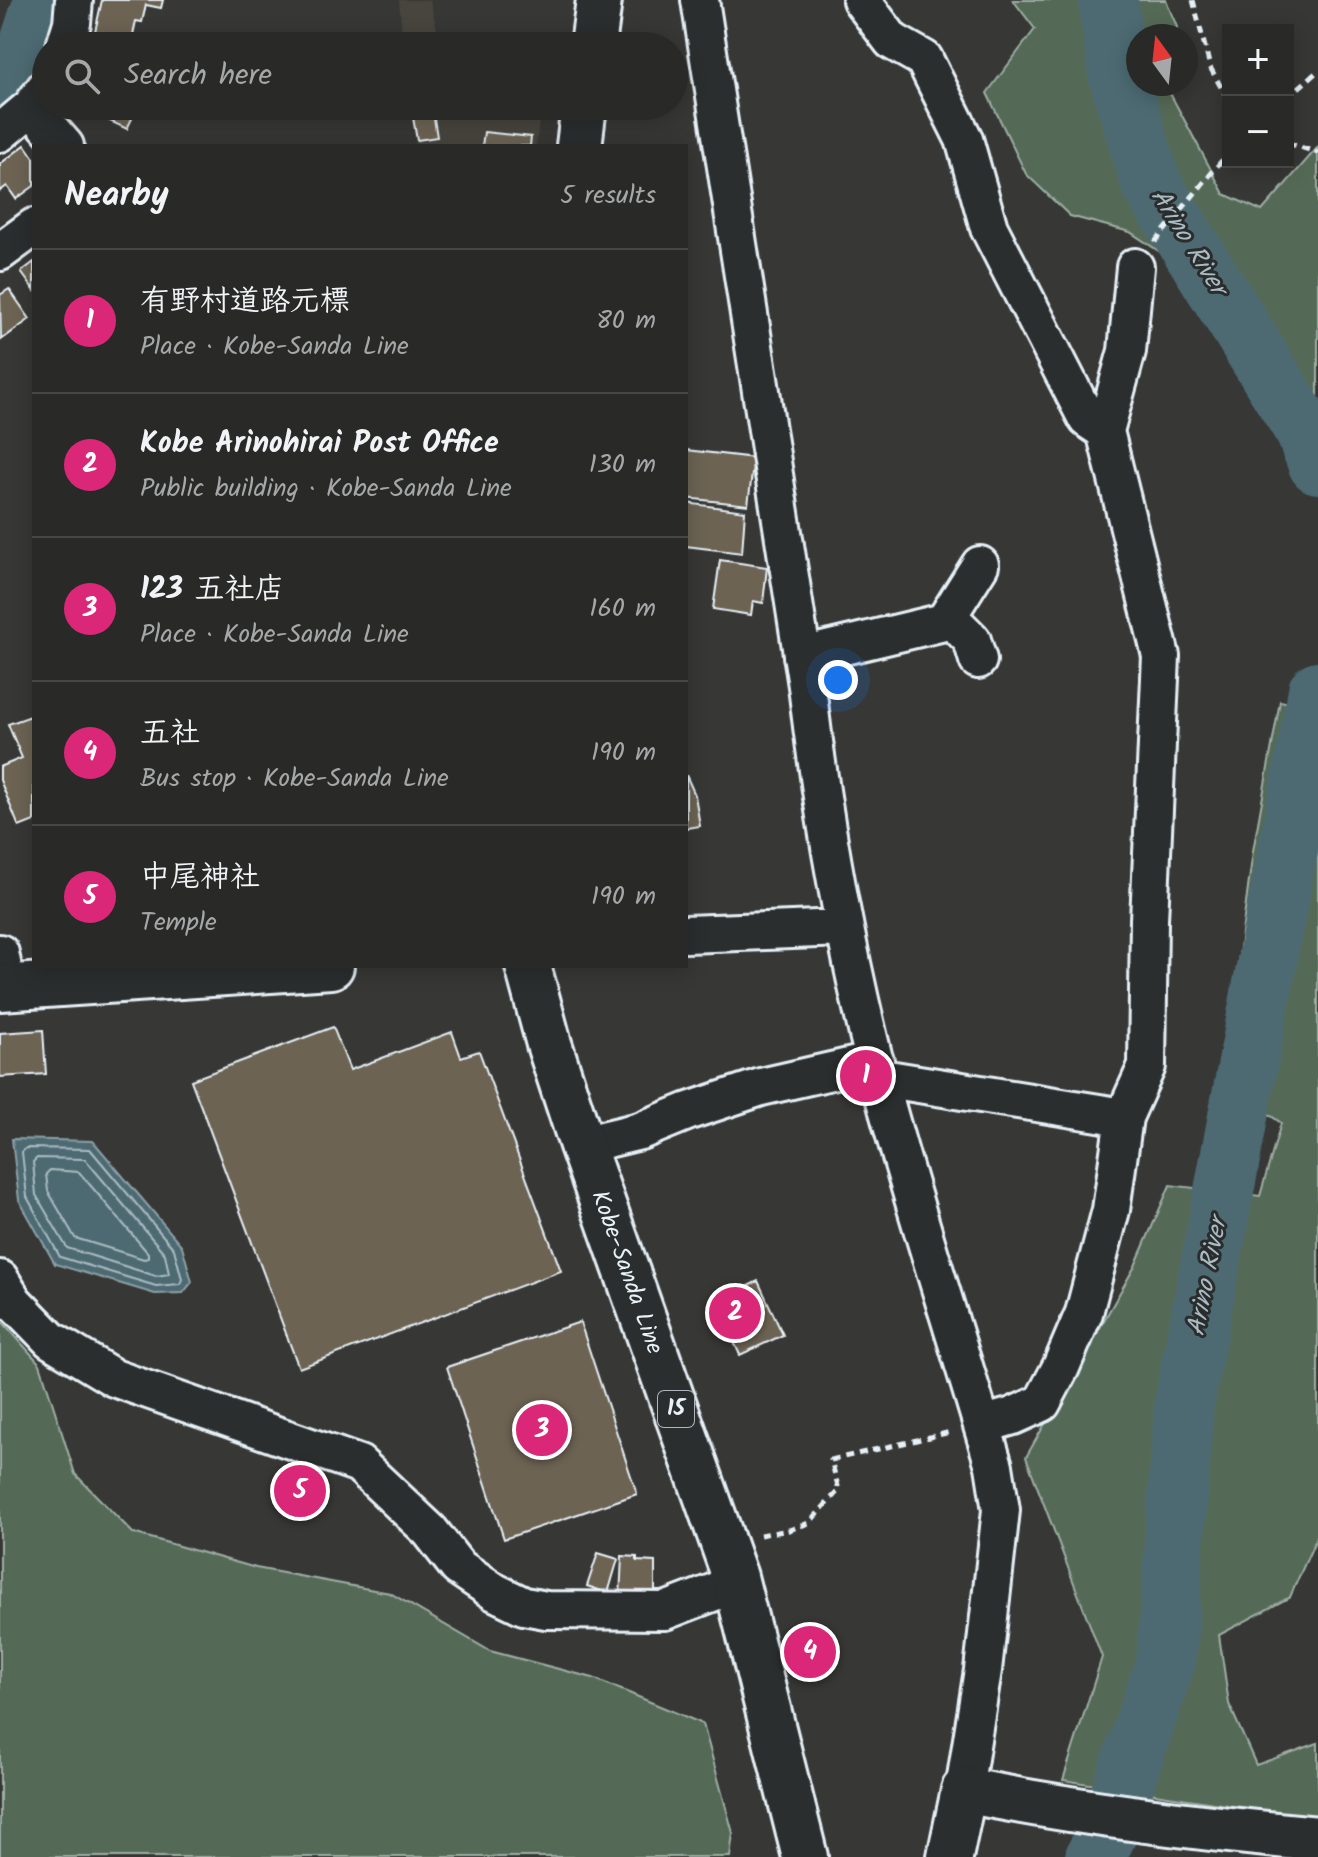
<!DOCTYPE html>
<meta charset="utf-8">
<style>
:root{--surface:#292a28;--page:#313230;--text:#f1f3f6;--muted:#a5a7a8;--line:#454645;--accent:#db2777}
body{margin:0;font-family:Kalam,"Klee One",sans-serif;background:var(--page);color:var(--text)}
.controls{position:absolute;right:24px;top:24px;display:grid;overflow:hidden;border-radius:0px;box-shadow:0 4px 20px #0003}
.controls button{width:72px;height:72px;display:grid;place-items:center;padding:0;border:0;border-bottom:2px solid var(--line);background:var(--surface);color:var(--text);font:40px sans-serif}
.compass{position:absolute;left:1126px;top:24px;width:72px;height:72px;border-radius:50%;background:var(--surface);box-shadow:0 4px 20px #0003;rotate:345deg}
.you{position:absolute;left:838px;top:680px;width:28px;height:28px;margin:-20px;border:6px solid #fff;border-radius:50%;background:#1a73e8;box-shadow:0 0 0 12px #1a73e833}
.badge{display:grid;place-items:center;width:52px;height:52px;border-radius:50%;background:var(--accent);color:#fff;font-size:26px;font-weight:700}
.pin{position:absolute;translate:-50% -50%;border:4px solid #fff;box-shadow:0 2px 8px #0006}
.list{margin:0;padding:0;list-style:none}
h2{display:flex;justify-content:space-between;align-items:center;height:104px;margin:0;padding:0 32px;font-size:34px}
h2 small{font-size:26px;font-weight:400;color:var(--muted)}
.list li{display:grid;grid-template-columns:52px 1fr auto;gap:24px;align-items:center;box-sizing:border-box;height:144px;padding:0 32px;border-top:2px solid var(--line)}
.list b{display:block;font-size:30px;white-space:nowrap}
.list p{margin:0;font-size:26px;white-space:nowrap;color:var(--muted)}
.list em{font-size:26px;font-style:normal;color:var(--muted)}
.icon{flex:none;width:44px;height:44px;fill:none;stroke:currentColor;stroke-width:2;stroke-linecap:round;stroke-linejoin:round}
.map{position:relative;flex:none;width:1318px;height:1857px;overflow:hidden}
.search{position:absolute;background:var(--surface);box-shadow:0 4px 20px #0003;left:32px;top:32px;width:656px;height:88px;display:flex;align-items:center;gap:20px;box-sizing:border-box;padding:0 28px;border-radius:44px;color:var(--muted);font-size:30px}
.panel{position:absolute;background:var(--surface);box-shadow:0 4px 20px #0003;left:32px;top:144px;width:656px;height:824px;border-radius:0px}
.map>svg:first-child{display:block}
.built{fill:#47453e}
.green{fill:#556a56;stroke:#9eaea7;stroke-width:2}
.water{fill:#4e6a72;stroke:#8ca0a8;stroke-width:2}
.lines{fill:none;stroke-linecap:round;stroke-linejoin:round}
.shore{stroke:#aabbc2;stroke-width:2}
.river{stroke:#4e6a72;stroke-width:60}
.building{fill:#6c6353;stroke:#e8f1f8;stroke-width:2}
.minor-casing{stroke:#e8f1f8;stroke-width:42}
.major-casing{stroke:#e8f1f8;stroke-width:50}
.path{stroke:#e8f1f8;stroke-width:5;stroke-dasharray:8 6;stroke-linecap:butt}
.minor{stroke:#2a2d2e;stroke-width:36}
.major{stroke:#2a2d2e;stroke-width:44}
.labels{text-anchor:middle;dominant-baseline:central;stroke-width:6;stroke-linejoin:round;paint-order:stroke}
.shield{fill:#2a2d2e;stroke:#afb6bb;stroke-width:2}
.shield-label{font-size:22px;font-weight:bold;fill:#e8f1f8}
.street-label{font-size:24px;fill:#e8f1f8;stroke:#2a2d2e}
.water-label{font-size:26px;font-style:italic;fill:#aabbc2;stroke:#2a2d2e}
</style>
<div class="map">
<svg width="1318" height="1857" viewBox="0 0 1318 1857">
<rect width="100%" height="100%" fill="#373835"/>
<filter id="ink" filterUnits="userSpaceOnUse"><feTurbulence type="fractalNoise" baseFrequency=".0125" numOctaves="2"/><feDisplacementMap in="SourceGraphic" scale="16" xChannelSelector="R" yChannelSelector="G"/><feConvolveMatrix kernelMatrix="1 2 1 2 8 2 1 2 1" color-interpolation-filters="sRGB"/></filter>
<g filter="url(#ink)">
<path class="built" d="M399,0H430L441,46H403Z
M410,106H525L540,113L536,146H416Z"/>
<path class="green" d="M1013,0H1166L1177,27L1175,36H1138V84H1165L1224,194L1262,211L1318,147V415L1309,403L1240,364L1178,264L1130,232L1070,216L1026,174L987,93L1035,29Z
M1280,701L1318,709V1534L1290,1597L1219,1635L1229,1704L1256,1765L1318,1743V1819L1063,1780L1102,1657L1026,1457L1135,1266L1170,1185L1260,1196L1281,1123L1222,1081L1253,851Z
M0,1319L40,1364L75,1474L133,1533L256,1568L390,1593L490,1651L593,1678L703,1724L733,1833L730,1857H0Z"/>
<path class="water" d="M12,1139L93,1141L182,1246L192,1282L183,1293L155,1294L55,1264L19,1200Z"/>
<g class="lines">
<path class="shore" d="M26,1148L90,1149L174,1249L182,1279L180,1284L156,1286L60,1257L27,1197L22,1152Z
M37,1158L85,1159L165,1254L169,1274L156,1276L67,1248L36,1195L33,1162Z
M50,1170L79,1172L148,1253V1258L144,1259L75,1238L48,1191L46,1174Z"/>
<path class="river" d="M1108,0L1119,78L1151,183L1305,431L1318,464
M0,84L24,61L44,0
M1095,1857L1109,1829L1166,1661L1184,1404L1318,691"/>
</g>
<path class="building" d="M102,0H163L161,8L146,5L142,22L136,21L131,44L94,36Z
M78,106H138L127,129Z
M411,106H432L437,137L417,140Z
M484,132L531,137L530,146H482Z
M25,145L34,158V186L16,199L7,186L0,191V164Z
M34,262V290L21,272Z
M9,289L30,319L1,340L0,295Z
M686,450L754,458L748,505L686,498Z
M686,503L745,511L742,553L686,546Z
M720,560L767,567L763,603L753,601L751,615L713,609Z
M34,715V821L19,827L0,780V767L22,758L8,724Z
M686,775L695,795L700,826L686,828Z
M333,1027L350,1070L452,1032L461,1057L479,1051L561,1271L299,1368L191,1080Z
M43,1030L46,1074L0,1077V1033Z
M758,1281L783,1335L740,1355L715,1302Z
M580,1322L637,1494L504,1539L447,1367Z
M598,1553L618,1559L608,1593L587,1586Z
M622,1556L637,1557V1561L655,1562V1600L620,1598Z"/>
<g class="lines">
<g class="minor-casing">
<path id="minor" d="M700,0L807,686C822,813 844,939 875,1063C910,1198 955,1332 994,1466L1001,1510L983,1670L964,1790
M861,0L892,41L924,59L964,139L989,228L1087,419L1105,431
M65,46L72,23L74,0
M31,107L65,146
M0,133L31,107L46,87
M0,252L34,227
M948,616L972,640L978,660
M802,656L944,622L980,565
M686,934L844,928
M0,953L7,988
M881,1084L894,1080L1124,1117
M582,1145L640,1131L689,1111L761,1087L875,1061
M0,1279L14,1302L51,1340L114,1378L359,1464L430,1531L458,1567L495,1592L524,1606L546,1610L665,1611L717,1591L735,1577
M982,1425L1013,1416L1042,1403L1061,1367L1084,1313L1111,1210L1124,1117L1147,1066L1149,920L1161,656L1105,431L1127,351L1135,267"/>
</g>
<g class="major-casing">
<g id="major">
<path d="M593,46L599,0"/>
<path d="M579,146L584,106"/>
<path id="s1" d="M528,966L549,1044L582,1145L735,1577L805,1857"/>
<path d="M0,988L331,966"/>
<path d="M950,1857L964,1790C1081,1814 1199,1828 1318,1839"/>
</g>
</g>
<path class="path" d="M1193,0L1210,67L1228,100
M1288,97L1318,71
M1288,143L1318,153
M1155,242L1228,153
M760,1535L789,1530L809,1523L839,1490L831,1460L951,1432"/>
<use href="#minor" class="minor"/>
<use href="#major" class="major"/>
</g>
</g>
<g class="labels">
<rect class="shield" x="658" y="1391" width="36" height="36" rx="6"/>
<g class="shield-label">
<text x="676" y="1409">15</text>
</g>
<g class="street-label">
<text stroke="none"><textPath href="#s1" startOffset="322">Kobe-Sanda Line</textPath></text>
</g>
<g class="water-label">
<text transform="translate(1188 242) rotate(58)">Arino River</text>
<text transform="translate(1208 1277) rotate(-79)">Arino River</text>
</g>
</g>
</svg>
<div class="controls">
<button>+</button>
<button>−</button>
</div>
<svg class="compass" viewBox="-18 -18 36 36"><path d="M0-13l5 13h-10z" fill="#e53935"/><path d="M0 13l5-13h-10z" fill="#a5a7a8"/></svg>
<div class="you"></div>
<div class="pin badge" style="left:866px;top:1076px">1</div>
<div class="pin badge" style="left:735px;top:1313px">2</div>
<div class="pin badge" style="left:542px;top:1430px">3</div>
<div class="pin badge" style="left:810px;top:1652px">4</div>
<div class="pin badge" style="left:300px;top:1491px">5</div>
<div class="search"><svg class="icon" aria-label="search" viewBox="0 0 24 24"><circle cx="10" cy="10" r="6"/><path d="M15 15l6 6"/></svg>Search here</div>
<section class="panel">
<h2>Nearby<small>5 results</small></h2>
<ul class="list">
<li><span class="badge">1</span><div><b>有野村道路元標</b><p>Place · Kobe-Sanda Line</p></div><em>80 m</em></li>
<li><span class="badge">2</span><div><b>Kobe Arinohirai Post Office</b><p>Public building · Kobe-Sanda Line</p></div><em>130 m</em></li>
<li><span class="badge">3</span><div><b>123 五社店</b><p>Place · Kobe-Sanda Line</p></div><em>160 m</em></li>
<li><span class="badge">4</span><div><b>五社</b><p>Bus stop · Kobe-Sanda Line</p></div><em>190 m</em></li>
<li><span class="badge">5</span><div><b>中尾神社</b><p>Temple</p></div><em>190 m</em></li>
</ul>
</section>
</div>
